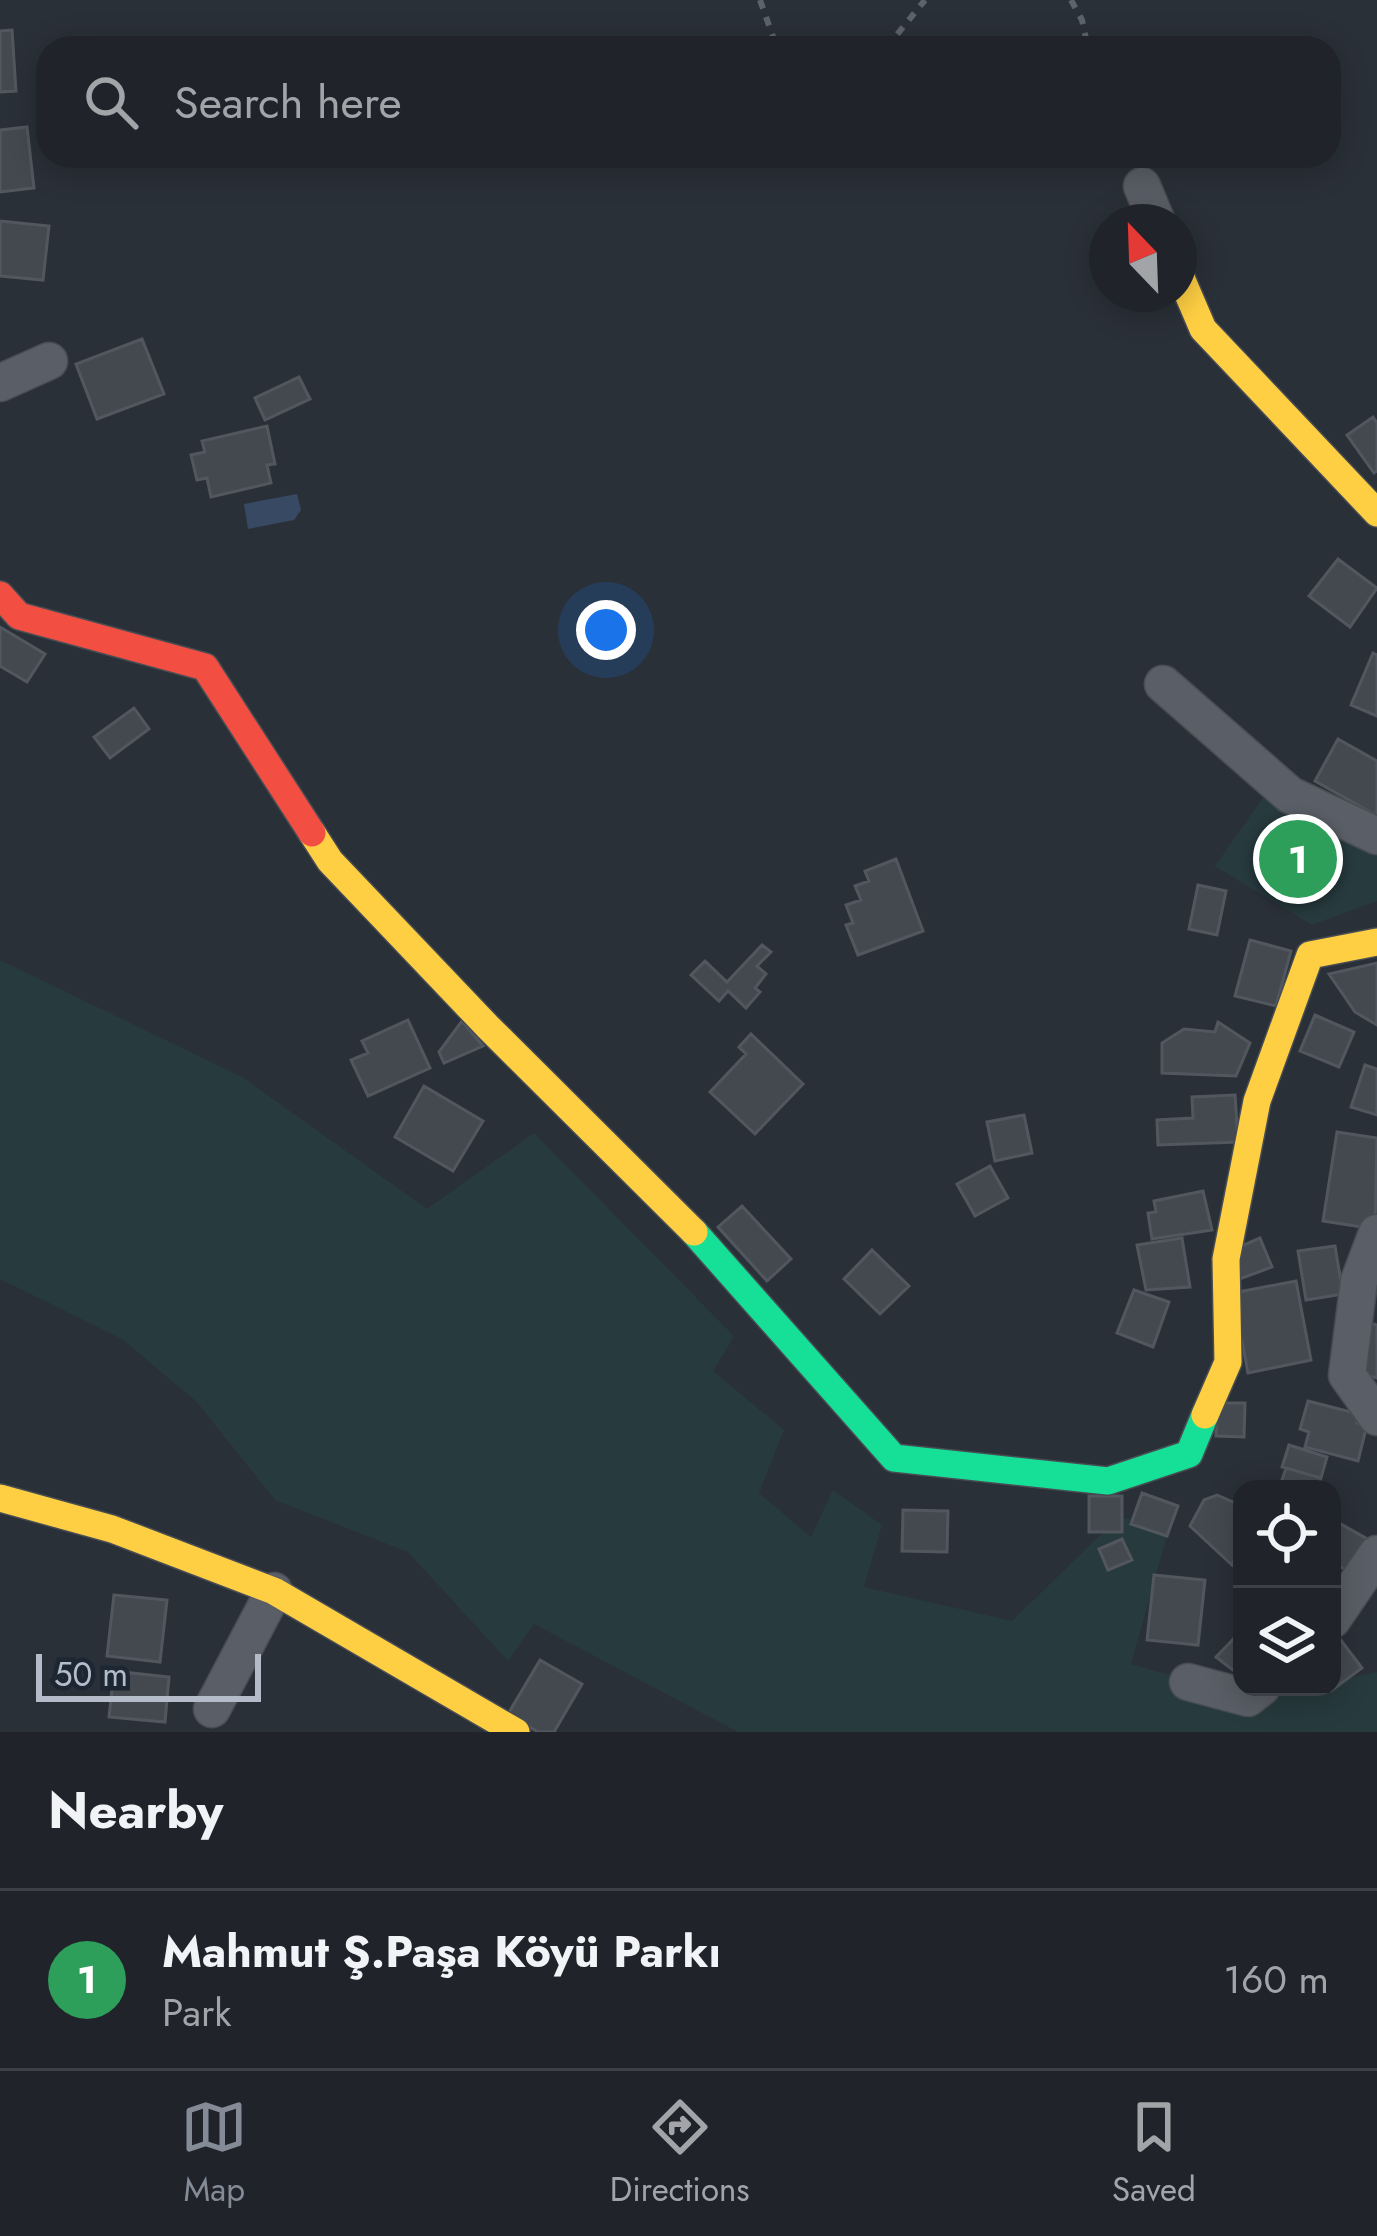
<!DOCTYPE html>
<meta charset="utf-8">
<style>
:root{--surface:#20242a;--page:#282c32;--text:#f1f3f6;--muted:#a2a4a8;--line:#3d4147;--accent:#848b96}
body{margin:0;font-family:Jost,sans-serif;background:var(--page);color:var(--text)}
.controls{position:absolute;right:36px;bottom:36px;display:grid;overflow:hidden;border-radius:24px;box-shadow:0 6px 30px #0003}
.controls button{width:108px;height:108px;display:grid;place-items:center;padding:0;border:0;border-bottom:3px solid var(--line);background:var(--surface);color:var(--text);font:60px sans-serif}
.compass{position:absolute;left:1089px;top:204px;width:108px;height:108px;border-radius:50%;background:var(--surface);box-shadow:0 6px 30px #0003;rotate:337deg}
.scale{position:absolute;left:36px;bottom:30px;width:225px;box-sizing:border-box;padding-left:12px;border:6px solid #b4bcc9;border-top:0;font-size:33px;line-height:42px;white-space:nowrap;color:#b4bcc9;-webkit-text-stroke:9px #1d2633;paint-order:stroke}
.you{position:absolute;left:606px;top:630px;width:42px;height:42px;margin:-30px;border:9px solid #fff;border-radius:50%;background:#1a73e8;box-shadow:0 0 0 18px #1a73e833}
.badge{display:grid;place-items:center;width:78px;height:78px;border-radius:50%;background:var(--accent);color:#fff;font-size:39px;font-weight:700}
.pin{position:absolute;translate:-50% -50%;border:6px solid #fff;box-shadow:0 3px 12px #0006}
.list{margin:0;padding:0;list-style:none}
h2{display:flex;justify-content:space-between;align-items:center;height:156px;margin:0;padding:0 48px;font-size:51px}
h2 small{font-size:39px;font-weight:400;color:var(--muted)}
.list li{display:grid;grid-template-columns:78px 1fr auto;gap:36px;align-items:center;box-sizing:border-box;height:180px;padding:0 48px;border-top:3px solid var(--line)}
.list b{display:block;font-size:45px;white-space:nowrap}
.list p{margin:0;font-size:39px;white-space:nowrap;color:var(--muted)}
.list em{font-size:39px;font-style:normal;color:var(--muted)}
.icon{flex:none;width:66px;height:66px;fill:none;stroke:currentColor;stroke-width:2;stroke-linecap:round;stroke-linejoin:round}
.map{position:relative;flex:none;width:1377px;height:1732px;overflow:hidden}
.search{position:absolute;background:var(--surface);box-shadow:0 6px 30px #0003;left:36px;right:36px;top:36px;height:132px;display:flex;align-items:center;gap:30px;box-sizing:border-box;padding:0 42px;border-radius:36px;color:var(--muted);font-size:45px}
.sheet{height:336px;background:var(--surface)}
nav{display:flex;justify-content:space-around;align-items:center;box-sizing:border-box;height:168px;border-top:3px solid var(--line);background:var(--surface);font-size:33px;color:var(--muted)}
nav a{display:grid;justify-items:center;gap:6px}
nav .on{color:var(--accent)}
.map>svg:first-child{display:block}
.green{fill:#273a3e}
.water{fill:#384963}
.building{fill:#444950;stroke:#52575f;stroke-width:3}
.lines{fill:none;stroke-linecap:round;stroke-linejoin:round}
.street-casing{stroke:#484c53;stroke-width:39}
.fast-casing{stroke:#484c53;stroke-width:30}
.slow-casing{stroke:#484c53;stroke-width:30}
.jam-casing{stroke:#484c53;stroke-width:30}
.path{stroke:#5d636a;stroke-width:6;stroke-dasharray:9 9;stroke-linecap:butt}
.street{stroke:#5a5e66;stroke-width:36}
.fast{stroke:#16e098;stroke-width:27}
.slow{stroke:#ffcf43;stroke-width:27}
.jam{stroke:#f24e42;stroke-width:27}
</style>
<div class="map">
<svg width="1377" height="1732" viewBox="0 0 1377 1732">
<rect width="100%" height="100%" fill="#2a3038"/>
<path class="green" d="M1267,792L1377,853V901L1312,925L1215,866Z
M0,960L242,1077L427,1209L534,1133L734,1336L713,1371L784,1430L759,1493L811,1537L833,1490L882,1525L864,1587L1012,1621L1118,1518L1171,1521L1131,1664L1257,1700L1313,1687H1332V1682L1377,1672V1732H738L534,1624L508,1661L408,1552L275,1500L197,1402L122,1339L0,1279Z"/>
<path class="water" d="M297,494L301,510L294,520L248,529L244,504Z"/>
<path class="building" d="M12,30L16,91L0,92V31Z
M27,127L34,188L0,192V130Z
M0,221L49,226L43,280L0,276Z
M142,339L164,394L97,419L76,364Z
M299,377L310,399L265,420L255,398Z
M1373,417L1377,423V471L1374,473L1347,435Z
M267,426L275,464L267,465L271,483L211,497L207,478L197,480L191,455L205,452L202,441Z
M1338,559L1377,588L1350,627L1309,596Z
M0,627L45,654L27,682L0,666Z
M1373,653L1377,655V716L1351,705Z
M134,708L149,729L110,758L94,737Z
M1338,739L1377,761V816L1315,781Z
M896,859L923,931L858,955L846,925L853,923L846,905L861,900L855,886L869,881L865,871Z
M1198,885L1226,891L1217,935L1189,929Z
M1250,940L1291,951L1276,1006L1235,996Z
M762,945L771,952L757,966L766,974L755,988L760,992L746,1008L728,991L719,1001L691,975L705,961L727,982Z
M1377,963V1025L1355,1012L1329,974Z
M1315,1015L1354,1032L1339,1067L1300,1051Z
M408,1020L430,1068L368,1096L351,1060L368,1053L362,1041Z
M462,1021L483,1046L444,1063L439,1052Z
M1218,1022L1250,1043L1236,1076L1162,1073V1043L1184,1029L1215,1032Z
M751,1034L803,1084L755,1134L710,1092L746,1054L739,1047Z
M1365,1065L1377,1069V1115L1351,1107Z
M424,1086L483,1121L453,1171L395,1137Z
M1235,1095L1238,1142L1158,1145L1157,1120L1193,1118L1192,1097Z
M1024,1115L1032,1153L995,1161L987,1122Z
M1337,1132L1377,1138L1375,1229L1323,1221Z
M990,1166L1008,1198L975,1216L957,1184Z
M1203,1191L1212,1230L1152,1239L1148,1213L1156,1212L1154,1201Z
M742,1206L791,1259L767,1281L718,1227Z
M1182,1238L1190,1287L1146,1290L1137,1245Z
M1260,1238L1272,1267L1237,1280L1232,1250Z
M1335,1246L1343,1294L1306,1300L1298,1251Z
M872,1250L909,1286L880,1314L844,1279Z
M1296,1281L1311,1360L1248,1373L1233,1293Z
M1134,1290L1169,1302L1153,1347L1117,1333Z
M1362,1321L1377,1325V1378L1355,1373Z
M1308,1401L1359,1414L1357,1423L1367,1425L1358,1461L1305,1447L1309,1432L1300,1429Z
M1217,1403H1245L1244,1437L1216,1436Z
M1289,1445L1327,1457L1321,1478L1282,1467Z
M1286,1468L1321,1478L1317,1489L1280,1486Z
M1142,1493L1178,1506L1167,1536L1131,1524Z
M1217,1495L1242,1506V1542L1232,1565L1190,1526L1204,1500Z
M1089,1496H1122V1532H1089Z
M903,1510L948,1511L947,1552L902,1551Z
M1332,1519L1373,1542L1355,1575L1332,1562Z
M1122,1539L1132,1560L1108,1570L1099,1549Z
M1154,1575L1205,1580L1198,1645L1147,1640Z
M114,1595L167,1600L160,1662L107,1656Z
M1242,1630V1677L1216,1657Z
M1340,1639L1362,1668L1332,1690V1645Z
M540,1660L582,1684L554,1732H538L508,1714Z
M114,1671L169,1677L165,1722L109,1717Z"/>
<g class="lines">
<g class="street-casing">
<path id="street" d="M1142,186L1157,222
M0,383L49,361
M1163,684L1290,795L1377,836
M1377,1233L1359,1281L1347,1375L1377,1417
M1332,1620L1377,1554
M1188,1682L1248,1698L1262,1687
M212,1709L274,1591"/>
</g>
<g class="fast-casing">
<path id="fast" d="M694,1232L894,1458L1108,1481L1189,1454L1205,1415"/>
</g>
<g class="slow-casing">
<path id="slow" d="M1179,273L1203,329L1377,513
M312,833L330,861L488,1027L694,1232
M1205,1415L1228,1362L1226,1259L1257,1101L1310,955L1377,942
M0,1498L112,1529L274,1591L516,1732"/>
</g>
<g class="jam-casing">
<path id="jam" d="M0,595L19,616L205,667L312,833"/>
</g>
<path class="path" d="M760,0L777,48
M1071,0L1082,20L1088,48
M886,48L925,0"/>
<use href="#street" class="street"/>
<use href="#fast" class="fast"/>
<use href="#slow" class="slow"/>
<use href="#jam" class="jam"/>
</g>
</svg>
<div class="controls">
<button><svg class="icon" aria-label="locate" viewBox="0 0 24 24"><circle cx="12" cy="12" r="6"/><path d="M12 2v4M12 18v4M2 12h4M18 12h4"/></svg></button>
<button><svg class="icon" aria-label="layers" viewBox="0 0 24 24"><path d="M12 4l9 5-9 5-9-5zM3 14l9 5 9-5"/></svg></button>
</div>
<svg class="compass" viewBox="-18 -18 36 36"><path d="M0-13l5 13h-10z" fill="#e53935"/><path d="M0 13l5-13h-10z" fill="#a2a4a8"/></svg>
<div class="scale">50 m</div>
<div class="you"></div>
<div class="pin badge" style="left:1298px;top:859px;background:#2e9e5b">1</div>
<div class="search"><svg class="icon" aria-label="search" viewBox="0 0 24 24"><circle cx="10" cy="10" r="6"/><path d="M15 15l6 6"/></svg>Search here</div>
</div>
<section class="sheet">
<h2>Nearby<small></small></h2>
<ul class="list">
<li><span class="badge" style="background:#2e9e5b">1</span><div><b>Mahmut Ş.Paşa Köyü Parkı</b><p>Park</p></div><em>160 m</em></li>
</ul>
</section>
<nav>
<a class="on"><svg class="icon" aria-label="map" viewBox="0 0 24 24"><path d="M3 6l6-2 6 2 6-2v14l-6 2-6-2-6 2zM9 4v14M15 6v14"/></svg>Map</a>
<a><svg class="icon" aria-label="directions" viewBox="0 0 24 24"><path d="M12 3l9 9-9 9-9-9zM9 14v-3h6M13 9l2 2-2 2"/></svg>Directions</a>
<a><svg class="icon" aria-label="saved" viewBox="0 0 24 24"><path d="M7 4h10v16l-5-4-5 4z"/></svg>Saved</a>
</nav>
